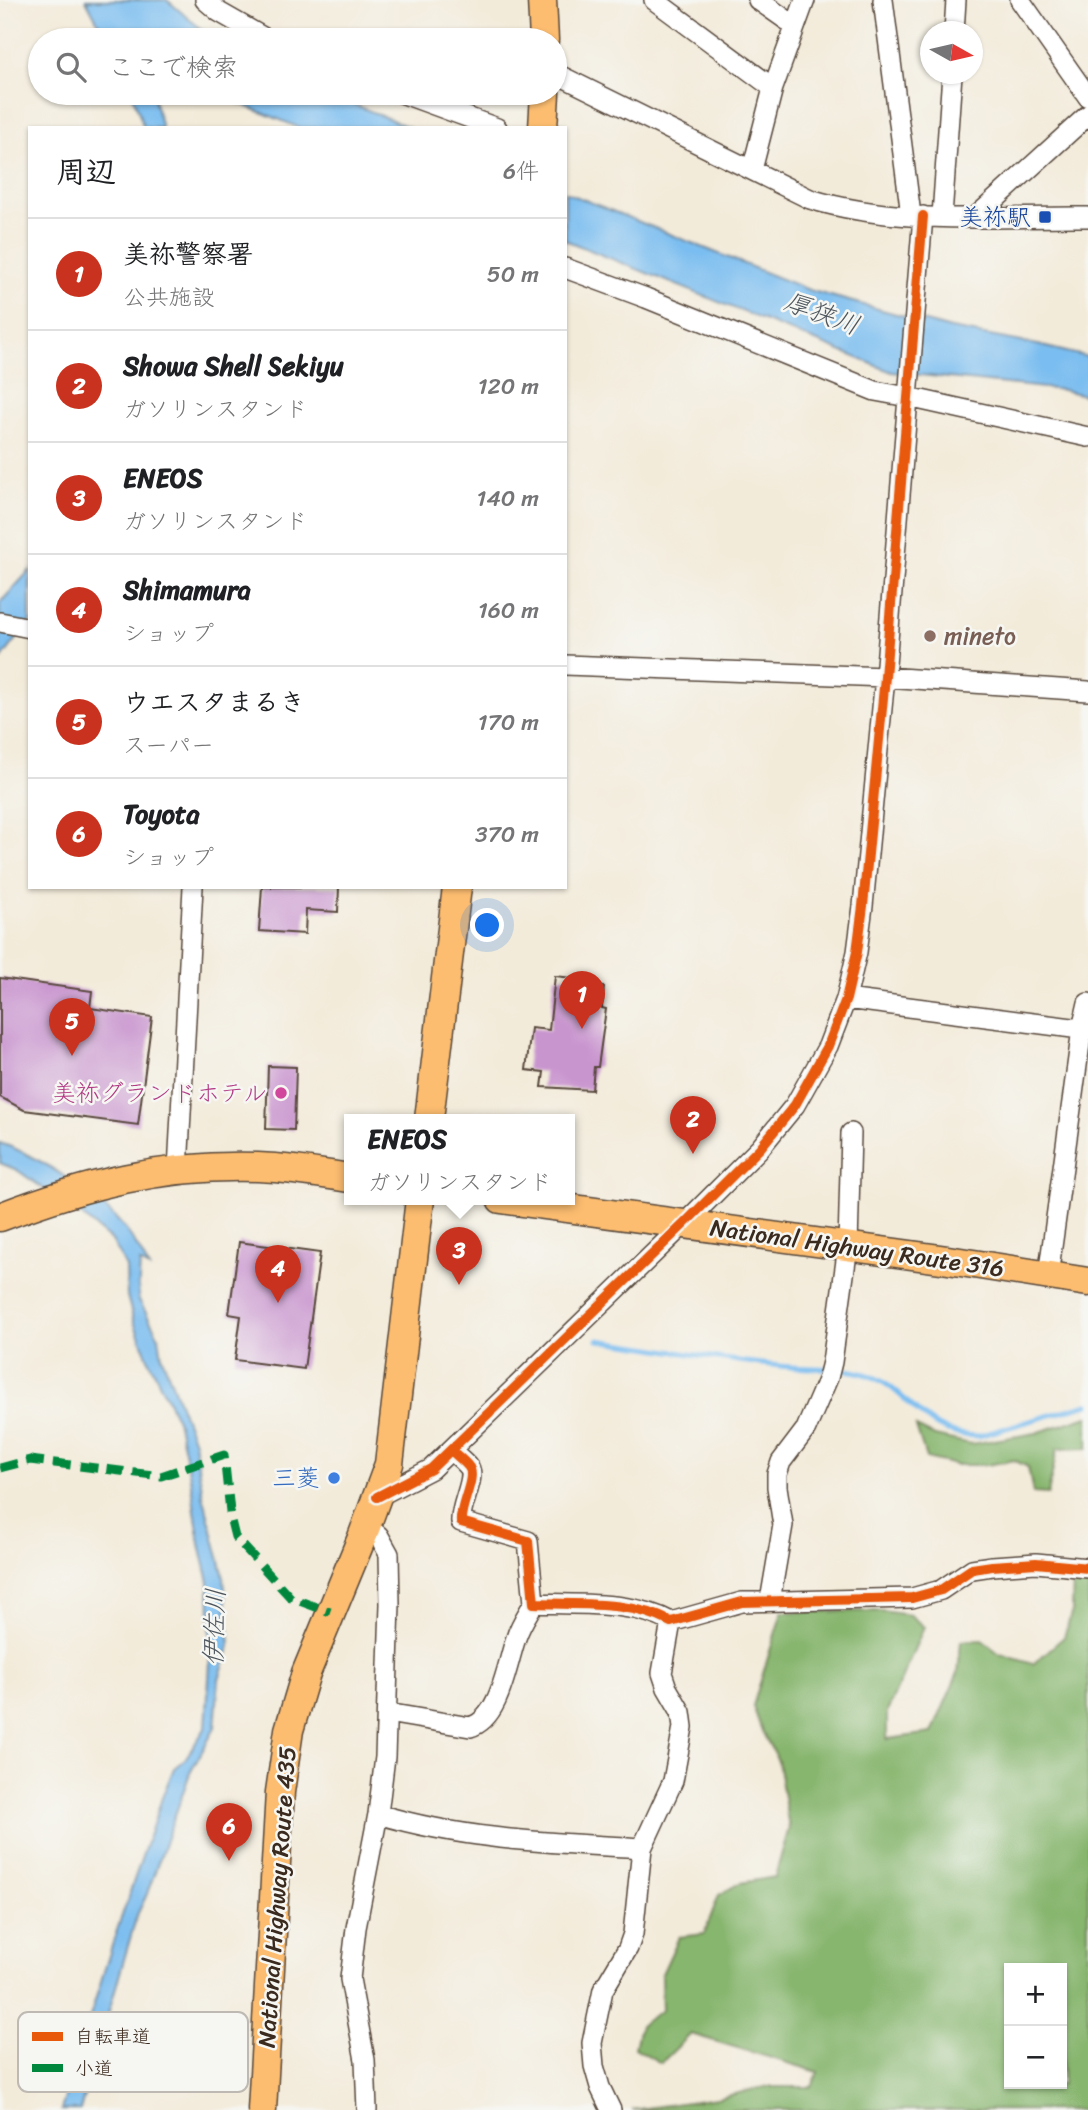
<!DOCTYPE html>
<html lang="ja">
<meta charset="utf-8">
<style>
:root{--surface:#fff;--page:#f2f2f2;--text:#202124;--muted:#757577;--line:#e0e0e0;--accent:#c8321e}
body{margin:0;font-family:Sriracha,"Klee One",sans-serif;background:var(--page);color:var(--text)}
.controls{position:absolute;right:21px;bottom:21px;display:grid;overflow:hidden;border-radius:0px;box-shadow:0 2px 5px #0004}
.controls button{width:63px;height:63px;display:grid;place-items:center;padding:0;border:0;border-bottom:2px solid var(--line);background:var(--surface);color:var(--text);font:35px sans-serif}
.compass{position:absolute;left:920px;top:21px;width:63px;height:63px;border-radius:50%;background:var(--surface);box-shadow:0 2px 5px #0004;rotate:98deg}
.you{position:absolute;left:488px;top:926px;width:24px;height:24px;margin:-18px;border:5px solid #fff;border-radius:50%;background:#1a73e8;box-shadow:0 0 0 10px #1a73e833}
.badge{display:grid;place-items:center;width:46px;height:46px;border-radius:50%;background:var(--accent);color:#fff;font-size:23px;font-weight:700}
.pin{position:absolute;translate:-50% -58px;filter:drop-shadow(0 2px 4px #0008)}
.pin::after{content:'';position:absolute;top:37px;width:24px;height:21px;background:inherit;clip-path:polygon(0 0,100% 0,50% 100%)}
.popup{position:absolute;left:344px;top:1114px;width:231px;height:91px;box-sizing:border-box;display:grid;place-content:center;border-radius:0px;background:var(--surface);filter:drop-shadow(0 2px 5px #0005);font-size:23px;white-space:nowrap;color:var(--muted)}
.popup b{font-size:26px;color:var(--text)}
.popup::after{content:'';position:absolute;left:50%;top:100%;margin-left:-14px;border:14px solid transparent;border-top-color:var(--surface)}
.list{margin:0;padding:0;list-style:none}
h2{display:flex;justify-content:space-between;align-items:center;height:91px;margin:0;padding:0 28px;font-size:30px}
h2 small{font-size:23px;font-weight:400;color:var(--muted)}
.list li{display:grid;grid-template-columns:46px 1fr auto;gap:21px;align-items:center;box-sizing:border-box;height:112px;padding:0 28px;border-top:2px solid var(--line)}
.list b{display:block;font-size:26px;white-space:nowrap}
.list p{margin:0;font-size:23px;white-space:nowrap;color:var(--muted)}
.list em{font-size:23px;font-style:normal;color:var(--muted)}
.icon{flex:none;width:38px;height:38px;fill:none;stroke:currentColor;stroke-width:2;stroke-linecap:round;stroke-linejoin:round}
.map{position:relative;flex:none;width:1088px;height:2110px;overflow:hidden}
.search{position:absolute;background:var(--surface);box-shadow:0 2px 5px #0004;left:28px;top:28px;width:539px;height:77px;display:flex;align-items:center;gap:18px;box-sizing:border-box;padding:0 24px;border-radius:38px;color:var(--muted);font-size:26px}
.panel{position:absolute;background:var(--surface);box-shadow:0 2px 5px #0004;left:28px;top:126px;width:539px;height:763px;border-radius:0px}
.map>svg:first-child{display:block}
.forest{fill:#87b66e;stroke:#617046;stroke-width:2;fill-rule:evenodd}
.water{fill:#7abdf0;stroke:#5a7487;stroke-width:2}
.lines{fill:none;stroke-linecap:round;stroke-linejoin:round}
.stream{stroke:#7abdf0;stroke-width:5}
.building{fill:#c995cf}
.minor-casing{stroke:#57473a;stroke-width:22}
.highway-casing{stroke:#57473a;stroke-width:31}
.minor{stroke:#fff;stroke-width:19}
.highway{stroke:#fcbd6f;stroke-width:28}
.quiet{stroke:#00873e;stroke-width:9;stroke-dasharray:18 9;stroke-linecap:butt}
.cycleway-casing{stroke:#f6f6f2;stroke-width:15}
.cycleway{stroke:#e8590c;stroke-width:10}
.transit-dot{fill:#1a4fb4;stroke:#f6f6f2;stroke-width:2.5}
.education-dot{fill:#8d6e63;stroke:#f6f6f2;stroke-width:2.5}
.hotel-dot{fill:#d1479c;stroke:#f6f6f2;stroke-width:2.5}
.shop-dot{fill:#3f7fe0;stroke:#f6f6f2;stroke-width:2.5}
.labels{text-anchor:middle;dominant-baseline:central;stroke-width:5;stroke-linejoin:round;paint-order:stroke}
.transit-label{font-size:24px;fill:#164399;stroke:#f6f6f2;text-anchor:end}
.education-label{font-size:24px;fill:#785e54;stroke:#f6f6f2;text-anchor:start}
.hotel-label{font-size:24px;fill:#b23c85;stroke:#f6f6f2;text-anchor:end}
.street-label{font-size:24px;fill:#3b2a1e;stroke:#f6f6f2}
.shop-label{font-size:24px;fill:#366cbe;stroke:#f6f6f2;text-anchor:end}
.water-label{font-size:26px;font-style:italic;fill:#4e565d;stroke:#f6f6f2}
.key{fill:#f6f6f2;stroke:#beb9b2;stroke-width:2}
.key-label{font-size:19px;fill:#3b2a1e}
</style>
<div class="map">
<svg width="1088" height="2110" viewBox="0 0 1088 2110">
<rect width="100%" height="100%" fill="#f6f6f2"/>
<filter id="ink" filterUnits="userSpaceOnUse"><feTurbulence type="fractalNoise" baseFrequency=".0143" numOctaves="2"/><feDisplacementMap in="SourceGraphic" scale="14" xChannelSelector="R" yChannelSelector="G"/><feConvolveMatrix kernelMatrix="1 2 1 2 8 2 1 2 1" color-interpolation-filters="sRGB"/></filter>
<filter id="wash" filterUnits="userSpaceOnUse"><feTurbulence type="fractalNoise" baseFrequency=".00686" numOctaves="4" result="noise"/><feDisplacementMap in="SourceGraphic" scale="28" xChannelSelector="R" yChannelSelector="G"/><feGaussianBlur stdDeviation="1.57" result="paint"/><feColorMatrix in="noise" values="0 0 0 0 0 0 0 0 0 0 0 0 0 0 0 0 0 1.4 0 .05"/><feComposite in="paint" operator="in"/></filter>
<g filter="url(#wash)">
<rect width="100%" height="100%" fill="#f3ebda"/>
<path class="forest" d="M1088,1416V1448L1057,1449L1048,1494L1033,1493L1028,1467L1014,1460L987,1465H956L926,1458L916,1427L935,1436L971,1444L1036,1433Z
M1088,1576V2110H632L717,2098L765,2087H812L818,2072L691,2034L661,2063L635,2048L640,2025L662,2010L661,1976L679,1937L704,1934L719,1895L740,1883L775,1877L789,1828L778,1761L762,1731L753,1706L782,1612L882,1611L910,1615L924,1627L887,1712V1739L932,1733L958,1673L961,1641L982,1640L1000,1654L1033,1664L1064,1637L1072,1611L1073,1577ZM1009,1968H1062V2084H1009Z"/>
<path class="water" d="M86,0H167L214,40H107Z
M132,93H155L154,99L162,128H144Z
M214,93H327L411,128H300Z
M565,192L809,290L951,329L1038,345L1088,357V396L1063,390L892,372L565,240Z
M30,570V621L0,661V603Z
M0,1143C40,1156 100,1197 126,1230C135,1241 142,1255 149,1268L140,1263L138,1298L159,1337L162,1357L194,1442L203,1495L224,1577L230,1645L219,1679L215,1728L190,1773L147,1894L137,1915L80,2110H61L115,1936L163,1795L174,1768L185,1759L206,1727L211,1646L209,1582L200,1544L190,1477L177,1420L149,1361L134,1322L127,1296L126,1267L113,1242L81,1215L17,1170L0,1163Z"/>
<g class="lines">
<path class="stream" d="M598,1340C662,1349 726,1361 790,1367C814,1369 842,1367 865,1374C911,1388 919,1437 979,1436L1088,1404"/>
</g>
<g id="blocks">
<path class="building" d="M262,887H339L338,912L306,910L305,934L259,931Z
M555,976L591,980L590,985L604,987L602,1008L606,1009L598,1067H594L592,1090L542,1087L544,1072L526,1070L531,1028L549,1030Z
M0,978L92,991L90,1008L152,1017L138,1125L24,1110L0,1097Z
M268,1066L296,1067L294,1130L266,1129Z
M239,1242L320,1253L304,1369L235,1360L241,1316L229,1314Z"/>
</g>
</g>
<g filter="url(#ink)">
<use href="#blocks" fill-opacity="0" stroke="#57473a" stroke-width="2"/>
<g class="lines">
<g class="minor-casing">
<path id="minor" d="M205,0L219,12L268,40
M654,0L773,88
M758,0L795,26
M883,0L911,215
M1020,0L1088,97
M954,32L956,0
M555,73L810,199C898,226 997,216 1088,217
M401,93L497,128
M752,170L773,88L805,0
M942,216L952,74
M977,216L1088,115
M565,268L646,298L875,391L908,397L1088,437
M0,622L30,628
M565,665L885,677L1088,691
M846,999L1088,1030
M178,1170L193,887
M1048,1276L1082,1029L1088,1003
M451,1450C456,1455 463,1460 468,1466C478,1476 459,1506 461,1522L528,1541L534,1603C578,1605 631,1600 671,1622L742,1602L912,1598L941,1590L972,1569L992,1566L1036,1563L1088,1568
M377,1497L431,1469L684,1224L760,1148L795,1105L828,1046L846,999L857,952L863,906L885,677L923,216
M366,1525L379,1536L389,1554L390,1604L385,1757L378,1814L356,1928L350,1979L365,2060L367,2110
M770,1601L783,1525L777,1487V1474L781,1462L806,1429L828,1378L832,1362L848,1246L851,1133
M387,1713L470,1727C500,1719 507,1663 516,1638C520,1625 527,1615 534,1603
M378,1814C464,1840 553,1843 642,1848
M611,2110L600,2087L594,2066L592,2043L603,1990L628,1948L633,1934L642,1848L673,1781L683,1727L681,1712L667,1688L662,1673L671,1622"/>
</g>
<g class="highway-casing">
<path id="highway" d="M542,0L544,40
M543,128L545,93
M429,1119L457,887
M501,1199L948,1260L1088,1282
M0,1217C86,1184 164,1164 258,1167C288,1168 319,1173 349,1178
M262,2110L280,1792L289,1730L306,1673L361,1540L389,1464L420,1199"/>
</g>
<use href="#minor" class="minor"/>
<use href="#highway" class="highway"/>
<path class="quiet" d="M0,1468L30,1460L161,1476L224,1455L231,1521L235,1537L291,1598L330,1612"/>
<g class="cycleway-casing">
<path id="cycleway" d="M451,1450C456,1455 463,1460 468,1466C478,1476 459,1506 461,1522L528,1541L534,1603C578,1605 631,1600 671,1622L742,1602L912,1598L941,1590L972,1569L992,1566L1036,1563L1088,1568
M377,1497L431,1469L684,1224L760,1148L795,1105L828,1046L846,999L857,952L863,906L885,677L923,216"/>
</g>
<use href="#cycleway" class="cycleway"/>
</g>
</g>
<rect class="transit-dot" x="1038" y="210" width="14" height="14" rx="3.5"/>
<circle class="education-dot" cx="930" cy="636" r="7"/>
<circle class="hotel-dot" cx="281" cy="1093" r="7"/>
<circle class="shop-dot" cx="334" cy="1478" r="7"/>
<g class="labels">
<g class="transit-label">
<text x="1031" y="217">美祢駅</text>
</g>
<g class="education-label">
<text x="944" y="636">mineto</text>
</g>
<g class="hotel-label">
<text x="267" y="1093">美祢グランドホテル</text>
</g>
<g class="street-label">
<text transform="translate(857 1248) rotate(8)">National Highway Route 316</text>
<text transform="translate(277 1897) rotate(-86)">National Highway Route 435</text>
</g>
<g class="shop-label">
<text x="320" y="1478">三菱</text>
</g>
<g class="water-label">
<text transform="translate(822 313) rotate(20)">厚狭川</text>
<text transform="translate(214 1627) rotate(-88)">伊佐川</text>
</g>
</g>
<rect x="18" y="2012" width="230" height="80" rx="10" class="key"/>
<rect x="32" y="2032" width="31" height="9" fill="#e8590c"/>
<rect x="32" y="2064" width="31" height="8" fill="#00873e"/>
<g class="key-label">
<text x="75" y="2043">自転車道</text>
<text x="75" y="2075">小道</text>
</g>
</svg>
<div class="controls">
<button>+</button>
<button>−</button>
</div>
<svg class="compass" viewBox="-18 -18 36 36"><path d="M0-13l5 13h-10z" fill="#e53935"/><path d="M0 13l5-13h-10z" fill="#757577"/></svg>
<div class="you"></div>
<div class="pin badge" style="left:582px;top:1029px">1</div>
<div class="pin badge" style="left:693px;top:1154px">2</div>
<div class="pin badge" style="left:459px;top:1285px">3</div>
<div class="popup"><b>ENEOS</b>ガソリンスタンド</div>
<div class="pin badge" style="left:278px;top:1303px">4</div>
<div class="pin badge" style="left:72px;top:1056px">5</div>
<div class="pin badge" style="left:229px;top:1861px">6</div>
<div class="search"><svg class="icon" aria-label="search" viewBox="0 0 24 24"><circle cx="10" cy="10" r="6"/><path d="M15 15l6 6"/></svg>ここで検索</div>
<section class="panel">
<h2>周辺<small>6件</small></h2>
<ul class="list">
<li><span class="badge">1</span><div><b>美祢警察署</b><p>公共施設</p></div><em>50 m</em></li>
<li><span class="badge">2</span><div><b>Showa Shell Sekiyu</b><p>ガソリンスタンド</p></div><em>120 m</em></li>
<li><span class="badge">3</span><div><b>ENEOS</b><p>ガソリンスタンド</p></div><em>140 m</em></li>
<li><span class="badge">4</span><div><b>Shimamura</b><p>ショップ</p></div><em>160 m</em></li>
<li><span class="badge">5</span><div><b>ウエスタまるき</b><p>スーパー</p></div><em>170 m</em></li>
<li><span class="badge">6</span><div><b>Toyota</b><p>ショップ</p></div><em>370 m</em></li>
</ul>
</section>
</div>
